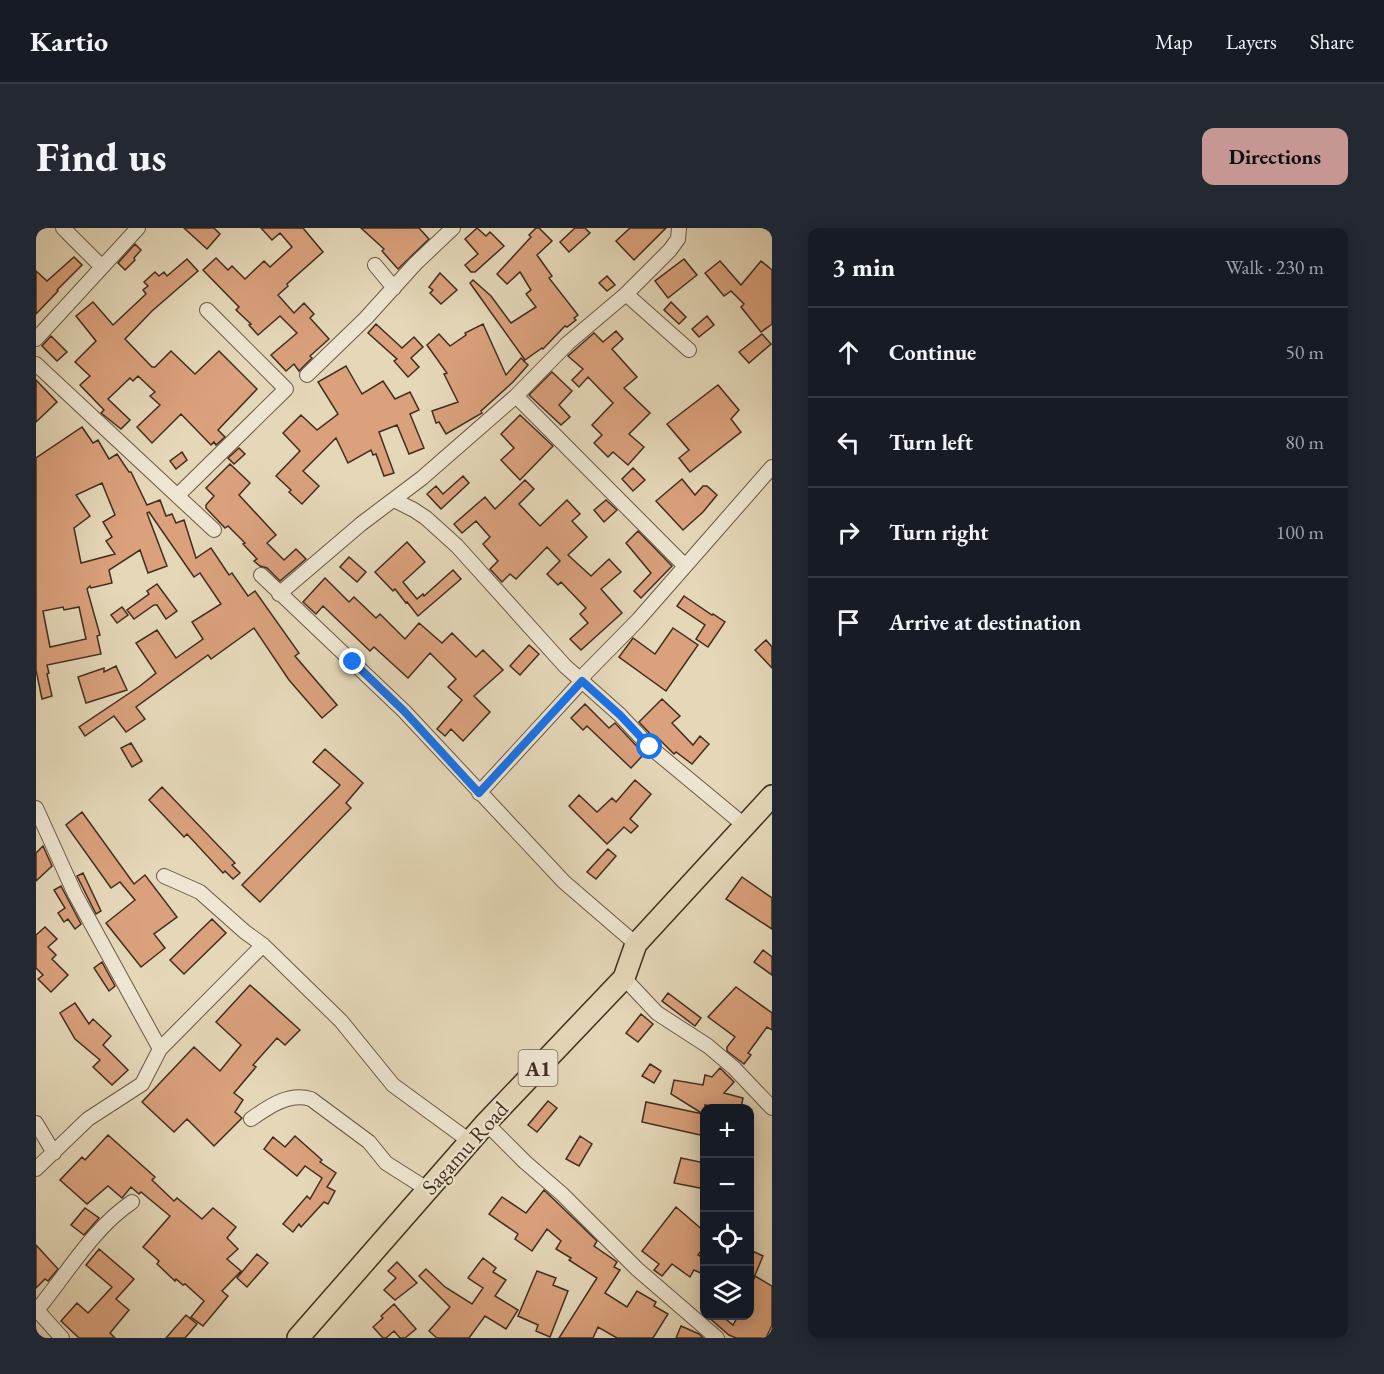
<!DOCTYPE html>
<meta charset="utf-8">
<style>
:root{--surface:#171b24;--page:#242831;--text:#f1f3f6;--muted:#9ea1a6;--line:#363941;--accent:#c59692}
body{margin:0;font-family:"EB Garamond",serif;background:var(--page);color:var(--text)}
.controls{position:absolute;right:18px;bottom:18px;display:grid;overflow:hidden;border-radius:12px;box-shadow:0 3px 15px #0003}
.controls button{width:54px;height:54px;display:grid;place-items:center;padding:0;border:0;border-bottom:2px solid var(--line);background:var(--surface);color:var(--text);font:30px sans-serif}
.stop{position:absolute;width:18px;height:18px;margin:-14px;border:4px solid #1a73e8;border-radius:50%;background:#fff}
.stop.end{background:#1a73e8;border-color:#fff;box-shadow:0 2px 6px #0008}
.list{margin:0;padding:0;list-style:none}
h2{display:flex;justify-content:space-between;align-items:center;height:78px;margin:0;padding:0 24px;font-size:26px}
h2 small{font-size:20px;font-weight:400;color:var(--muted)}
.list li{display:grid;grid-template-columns:39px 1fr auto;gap:18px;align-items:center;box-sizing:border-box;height:90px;padding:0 24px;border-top:2px solid var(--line)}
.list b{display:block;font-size:22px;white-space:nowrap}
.list em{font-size:20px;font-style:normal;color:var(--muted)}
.icon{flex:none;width:33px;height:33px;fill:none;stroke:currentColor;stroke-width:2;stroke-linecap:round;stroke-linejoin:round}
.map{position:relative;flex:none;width:736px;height:1110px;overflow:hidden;border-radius:12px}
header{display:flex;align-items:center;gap:36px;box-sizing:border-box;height:84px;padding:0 30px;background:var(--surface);border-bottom:2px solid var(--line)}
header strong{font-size:28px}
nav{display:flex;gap:33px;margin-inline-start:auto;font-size:21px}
.intro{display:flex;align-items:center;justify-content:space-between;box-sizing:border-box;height:144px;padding:0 36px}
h1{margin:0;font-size:42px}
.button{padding:15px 27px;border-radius:12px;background:var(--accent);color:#111;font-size:21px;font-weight:700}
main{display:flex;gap:36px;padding:0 36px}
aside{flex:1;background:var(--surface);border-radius:12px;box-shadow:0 3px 15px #0003}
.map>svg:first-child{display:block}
.building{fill:#daa17c;stroke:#422d1e;stroke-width:1.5;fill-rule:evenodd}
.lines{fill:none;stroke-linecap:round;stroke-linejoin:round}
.minor-casing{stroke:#6b5845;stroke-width:16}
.trunk-casing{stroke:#422d1e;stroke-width:24}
.minor{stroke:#eee6d2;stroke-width:14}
.trunk{stroke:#e5d8b9;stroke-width:21}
.route{stroke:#1a73e8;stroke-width:8}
.labels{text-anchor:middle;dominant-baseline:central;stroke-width:4.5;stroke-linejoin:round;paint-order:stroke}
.shield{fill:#eee6d2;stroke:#766454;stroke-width:1.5}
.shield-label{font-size:21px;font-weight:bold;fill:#422d1e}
.street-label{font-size:22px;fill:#422d1e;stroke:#eee6d2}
</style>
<header>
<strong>Kartio</strong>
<nav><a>Map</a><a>Layers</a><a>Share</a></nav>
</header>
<div class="intro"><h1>Find us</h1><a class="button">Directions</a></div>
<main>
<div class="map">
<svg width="736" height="1110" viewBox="0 0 736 1110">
<rect width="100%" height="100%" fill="#e5d8b9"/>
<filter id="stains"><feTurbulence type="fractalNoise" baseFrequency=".00333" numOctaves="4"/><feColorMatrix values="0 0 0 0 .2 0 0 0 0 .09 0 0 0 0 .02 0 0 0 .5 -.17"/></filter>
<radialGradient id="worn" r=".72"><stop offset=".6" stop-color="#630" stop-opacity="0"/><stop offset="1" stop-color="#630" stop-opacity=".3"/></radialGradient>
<path class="building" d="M148,0H178L184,6L171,21Z
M225,0H267L287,24L251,56L252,58L242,67L258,85L268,75L278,86L274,90L293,111L274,128L276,130L263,143L258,136L250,143L235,127L261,105L244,88L222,107L213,97L215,96L200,82L203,79L167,42L180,30L192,42L196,38L209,51L228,33L234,39L256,19L244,5L236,12Z
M325,0H383L393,11L362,41L346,23L348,21Z
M441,0L450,8L454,4L468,18L439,44H435L429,37L442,26L429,11Z
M500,0H503L516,13L501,27L516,48L513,50L542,87L538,90L540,92L531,99L529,98L507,121L506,120L489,132L434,55L437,52L455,68L475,95L500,79L490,66L495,62L484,44L471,56L461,46L495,9L493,7Z
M539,0H549L554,5L533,24L524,14Z
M594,0H630L598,32L580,13Z
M99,16L105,22L98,30L99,32L89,42L82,35Z
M38,29L46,37L21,62L22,63L0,86V43L11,53Z
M151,31L162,43L116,83L89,111L116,139H119L135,123L159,146L183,123L221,161L182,202L189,209L180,217L178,214L175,217L145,186L116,215L101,199L124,177L114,168L119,164L102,148L97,153L94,150L72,171L94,192L85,201L65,185L68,182L44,157L54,148L39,134L60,113L40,88L57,74L77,97L110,66L107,62L112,58L108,54L119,44L123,48L128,44L131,48Z
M648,31L661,47L632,70L619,53Z
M684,33L705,57L725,33L736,42V96L725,104L705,79L708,76L695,63L688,68L669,45Z
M404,45L421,62L405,76L394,65L397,62L393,59Z
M571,48L579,57L571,63L563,55Z
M635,74L650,89L643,96L628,82Z
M671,88L678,97L663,109L656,101Z
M340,96L366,120L378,109L387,119L375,130L383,139L372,149L358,133L361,131L332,105Z
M447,96L470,147L485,130L492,137L477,154L445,183L446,185L410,206L403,194L400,195L396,183L422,174L408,146L411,145L391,117L403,106L414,118L430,107L429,105Z
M580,103L587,111L576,121L601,149L588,160L614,185L593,206L608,219L592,237L577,224L572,229L558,215L566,207L556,197L577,175L552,149L543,159L536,152L547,141L532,128L558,105L567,114Z
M726,106L735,116L713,135L703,124Z
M15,108L31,124L21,133L6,118Z
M310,138L326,166L347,153L359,171L374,164L383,182L374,186L388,220L373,226L361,197L343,204L358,245L348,248L340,226L337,227L335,222L312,235L300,210L267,243L283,258L266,276L253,264L255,262L240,248L264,223L247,205L265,187L281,202L302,186L282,154Z
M516,144L536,163L523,177L534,189L525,197L493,167Z
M0,152L21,174L0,194Z
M682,157L703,182L695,191L705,204L654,244L643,230L653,222L631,196Z
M484,187L517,218L484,252L465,232L478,220L465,206Z
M46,199L57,215L62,212L73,231L81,226L93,244H95L111,277L124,272L130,288L136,286L140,295L148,292L160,330L175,320L193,347L196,345L212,368L219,363L263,425L259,428L301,477L286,490L253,452L218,400L175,431L172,427L100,479L109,491L90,504L78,488L49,508L43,499L104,458L120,445L100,415L121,402L140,430L167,411L156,394L185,376L164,345L158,349L113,284L111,285L131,338L112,345L104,322L73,342L76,355L55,360L54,358L51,361L64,407L61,408L65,426L11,437L13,445L11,446L16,468L6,471L0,442V230ZM66,255L79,287L67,294L76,309L70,313L79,326L45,335L38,300L54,288L40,267ZM27,379L28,382L43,379L50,411L14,419L7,383Z
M203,220L209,226L198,236L192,230Z
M146,224L151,232L140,241L134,233Z
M194,236L214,255L203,267L240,307L231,315L248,332L260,321L270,331L244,353L231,340L224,338L218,333L221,331L207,316L209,315L192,298L189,300L170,280V277L178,268L170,260Z
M597,240L609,252L597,263L586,251Z
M427,248L433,255L405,281L391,266L400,258L407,266Z
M646,251L659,267L667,258H671L681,267L667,284L647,302L620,273Z
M489,252L498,261L483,276L504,298L531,272L544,286L536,293L551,309L532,327L555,348L573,331L585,344L565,361L586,385L545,422L534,411L552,395L544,386L550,380L525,354L522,357L511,346L524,333L511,319L480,351L474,346L466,354L454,341L462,333L447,316L454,309L440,293L426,305L418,296L449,269L459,281Z
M570,272L581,282L568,294L558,282Z
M602,303L636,338L605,370L598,363L615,345L590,315Z
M371,314L389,334L367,354L381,371L387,366L388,368L417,342L425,351L382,388L371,374L370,375L359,361L357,363L339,344Z
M313,329L330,344L321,354L304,339Z
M289,350L313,374L318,369L340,390L344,386L369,411L383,395L406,415L416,405L440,429L447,422L467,442L438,468L454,484L427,513L415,501L409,508L401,501L426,472L412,459L420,451L394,425L372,450L338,419L334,423L287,378L280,386L267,374Z
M121,356L141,383L130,391L121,377H118L98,391L91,382L113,366L111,363Z
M648,368L676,387L677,386L689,394L672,419L660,411L669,397L641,378Z
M86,379L92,387L81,395L75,387Z
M637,400L662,417L630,463L583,429L597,410L619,426Z
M730,412L736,419V440L719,422Z
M493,417L503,426L484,447L474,438Z
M80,438L91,462L50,475L42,449L68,440V444Z
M626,471L644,488L636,495L657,517L664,508L673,516L656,536L640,524L638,526L623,511L621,513L603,494Z
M549,476L573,500L579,495L608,526L595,540L551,498L547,502L535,490Z
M95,515L106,533L96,539L85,520Z
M289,521L327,555L310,575L315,580L224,674L206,657L304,557L277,534Z
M599,552L615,566L594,591L602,598L595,605L588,599L571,616L533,578L543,567L561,584L576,570L580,574Z
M126,559L199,635L196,637L204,645L197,651L189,643L187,645L151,606L148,609L113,572Z
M46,584L98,656L109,647L141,689L118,706L129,720L105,739L70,695L99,672L84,654L75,660L30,597Z
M7,618L16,638L0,653V625Z
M572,621L580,628L560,651L551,644Z
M47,645L65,683L60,686L41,648Z
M706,649L736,670V701L690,671Z
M25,658L45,696L39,701L32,691L28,694L22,685L29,680L18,662Z
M176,691L190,705L148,746L134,732Z
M9,699L21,711L12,719L20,727L16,731L32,747L15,764L2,751L7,747L0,740V707Z
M727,722L736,729V747L718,734Z
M66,734L79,758L73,763L58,740Z
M214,757L264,802L249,817L241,810L217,837L220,839L198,865L207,872L199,884L206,890L178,918L151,891L138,904L106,874L158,819L184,843L205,817L180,794Z
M700,759L736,785V802L731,799L712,825L715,827L708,836L691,823V819L699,809L672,789Z
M632,765L665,790L659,798L626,773Z
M39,775L53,796L57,791L75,808L67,817L92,842L76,857L57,839L64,832L39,811L24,785Z
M605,786L617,796L602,814L590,805Z
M614,836L625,843L618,855L606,848Z
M684,840L698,854L688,865L707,870L705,880H684L669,877V908L606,894L610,874L667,886L635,866L638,852L667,857L669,847L676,849Z
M512,873L521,880L501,904L492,897Z
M72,907L119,949L116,952L138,973L141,970L166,991L177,980L200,999L191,1010L202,1021L191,1031L205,1043L186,1063L192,1068L167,1098L155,1089L168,1073L149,1056L147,1057L140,1051L139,1053L121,1036L123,1033L107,1019L134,988L105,964L103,966L95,959L86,970L72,958L51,976L24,952L46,929L49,932Z
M259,908L286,932L284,934L300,945L291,959L299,963L292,976L288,974L265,999L263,996L257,1004L247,996L271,968L274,971L286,950L269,938L261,948L228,921L237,909L249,919Z
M544,908L556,916L543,938L530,931Z
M645,930L669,935V961L638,955Z
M508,962L561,1013L558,1018L581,1034L578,1039L584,1042L569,1065L591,1079L601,1063L620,1074L618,1078L632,1086L617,1110H581L562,1099L557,1110H523L561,1050L533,1032L535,1030L520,1021L525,1013L511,1001L496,1023L479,1011L482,1006L453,986L466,969L490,985Z
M640,979L669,1004V1018L662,1027L669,1031V1047L658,1042L654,1049L636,1036L626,1048L618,1042L623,1036L606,1023Z
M49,980L63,990L48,1007L35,997Z
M0,1017L22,1041L12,1053L9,1051L0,1060Z
M63,1021L98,1051L80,1071L93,1082L74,1105L79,1110H43L25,1093L41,1075L52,1085L76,1059L50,1037Z
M714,1022L727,1028L714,1059Z
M221,1026L232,1035L211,1059L201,1050Z
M447,1030L460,1040L457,1044L470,1052L459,1068L482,1082L470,1101L449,1088L433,1110H401L393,1103L414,1079L383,1048L390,1041L409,1059L436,1076L447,1060L432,1050Z
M361,1034L381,1055L359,1072L348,1062L360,1050L352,1043Z
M501,1043L520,1050L517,1057L532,1063L514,1109L500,1103L502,1097L482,1088Z
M719,1048L736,1058V1097L730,1110H700L693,1107L671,1088H686L697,1097L702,1088H714V1061Z
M358,1076L380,1101L369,1110H364L358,1103L350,1110H347L337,1099L347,1090L345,1088Z
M150,1087L161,1096L149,1110H130Z
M645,1098L663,1106L667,1110H640Z"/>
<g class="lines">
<g class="minor-casing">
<path id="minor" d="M27,0L66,39
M339,37L358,60
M590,66L653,122
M0,111L102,0
M0,136L178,302
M271,147L330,90L379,36L417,0
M480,168L649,338
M142,267L250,161L171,82
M358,272L378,282L390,290L421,318L529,438L584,487L614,519L708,597
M225,347L368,483L528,654L600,716
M243,366L325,296L386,250L480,168L532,115L590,66L634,22L642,11L643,0
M443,565L546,453L549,446L602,392L736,239
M0,580L39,666L124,821
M128,648L164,664L209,704L227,717L305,793L357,857L435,914
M588,750L621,785L672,818L698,840L736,880
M215,891C232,879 253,864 275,871L333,914L350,935L391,961
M0,895L18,925
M450,895L489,934L526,966L601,1041L681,1110
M0,941L52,891L106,856L124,821L227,717
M0,1081L26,1110
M1,1082C31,1046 57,1000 96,974"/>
</g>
<g class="trunk-casing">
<path id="trunk" d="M262,1110L450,895L588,750L600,716L736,568"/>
</g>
<use href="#minor" class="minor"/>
<use href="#trunk" class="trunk"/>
</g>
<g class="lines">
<path class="route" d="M317,434L368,483L443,565L546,453L584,487L614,519"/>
</g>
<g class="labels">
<rect class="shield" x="482.5" y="822" width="39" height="36" rx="4.5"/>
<g class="shield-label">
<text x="502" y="840">A1</text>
</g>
<g class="street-label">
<text transform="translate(429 920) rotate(-48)">Sagamu Road</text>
</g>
</g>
<rect width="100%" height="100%" filter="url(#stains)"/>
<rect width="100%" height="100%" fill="url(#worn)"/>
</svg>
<div class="controls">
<button>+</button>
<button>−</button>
<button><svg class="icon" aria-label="locate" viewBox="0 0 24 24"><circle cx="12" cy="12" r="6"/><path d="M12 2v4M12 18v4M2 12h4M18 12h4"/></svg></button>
<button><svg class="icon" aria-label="layers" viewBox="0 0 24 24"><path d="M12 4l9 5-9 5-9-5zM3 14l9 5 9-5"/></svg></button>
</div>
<div class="stop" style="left:614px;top:519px"></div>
<div class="stop end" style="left:317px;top:434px"></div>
</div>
<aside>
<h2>3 min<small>Walk · 230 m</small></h2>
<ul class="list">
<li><svg class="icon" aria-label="ahead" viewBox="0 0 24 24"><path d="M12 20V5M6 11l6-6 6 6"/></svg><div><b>Continue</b></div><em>50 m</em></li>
<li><svg class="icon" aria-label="left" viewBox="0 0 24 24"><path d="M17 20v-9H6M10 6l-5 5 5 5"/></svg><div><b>Turn left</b></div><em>80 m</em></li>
<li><svg class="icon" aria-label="right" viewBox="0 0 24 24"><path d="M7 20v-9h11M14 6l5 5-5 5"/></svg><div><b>Turn right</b></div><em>100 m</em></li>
<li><svg class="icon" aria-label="arrive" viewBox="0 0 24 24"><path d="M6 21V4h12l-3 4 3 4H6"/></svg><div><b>Arrive at destination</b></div></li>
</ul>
</aside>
</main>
